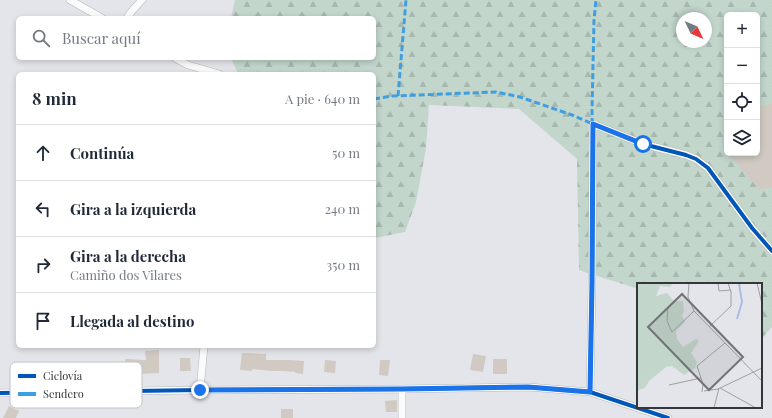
<!DOCTYPE html>
<html lang="es">
<meta charset="utf-8">
<style>
:root{--surface:#fff;--page:#f2f2f3;--text:#1f2937;--muted:#747a83;--line:#e0e1e3}
body{margin:0;font-family:"Playfair Display",serif;background:var(--page);color:var(--text)}
.controls{position:absolute;right:12px;top:12px;display:grid;overflow:hidden;border-radius:6px;box-shadow:0 2px 6px #0003}
.controls button{width:36px;height:36px;display:grid;place-items:center;padding:0;border:0;border-bottom:1px solid var(--line);background:var(--surface);color:var(--text);font:20px sans-serif}
.compass{position:absolute;left:676px;top:12px;width:36px;height:36px;border-radius:50%;background:var(--surface);box-shadow:0 2px 6px #0003;rotate:134deg}
.stop{position:absolute;width:12px;height:12px;margin:-9px;border:3px solid #1a73e8;border-radius:50%;background:#fff}
.stop.end{background:#1a73e8;border-color:#fff;box-shadow:0 1px 4px #0008}
.list{margin:0;padding:0;list-style:none}
h2{display:flex;justify-content:space-between;align-items:center;height:52px;margin:0;padding:0 16px;font-size:17px}
h2 small{font-size:13px;font-weight:400;color:var(--muted)}
.list li{display:grid;grid-template-columns:26px 1fr auto;gap:12px;align-items:center;box-sizing:border-box;height:56px;padding:0 16px;border-top:1px solid var(--line)}
.list b{display:block;font-size:15px;white-space:nowrap}
.list p{margin:0;font-size:13px;white-space:nowrap;color:var(--muted)}
.list em{font-size:13px;font-style:normal;color:var(--muted)}
.icon{flex:none;width:22px;height:22px;fill:none;stroke:currentColor;stroke-width:2;stroke-linecap:round;stroke-linejoin:round}
.map{position:relative;flex:none;width:772px;height:418px;overflow:hidden}
.search{position:absolute;background:var(--surface);box-shadow:0 2px 6px #0003;left:16px;top:16px;width:360px;height:44px;display:flex;align-items:center;gap:10px;box-sizing:border-box;padding:0 14px;border-radius:6px;color:var(--muted);font-size:15px}
.panel{position:absolute;background:var(--surface);box-shadow:0 2px 6px #0003;left:16px;top:72px;width:360px;height:276px;border-radius:6px}
.map>svg:first-child{display:block}
.forest{fill:url(#forest-firs);fill-rule:evenodd}
.building{fill:#d0cac3}
.lines{fill:none;stroke-linecap:round;stroke-linejoin:round}
.minor-casing{stroke:#b5b6ba;stroke-width:8}
.minor{stroke:#fbfbfc;stroke-width:7}
.quiet{stroke:#3e9ee2;stroke-width:3;stroke-dasharray:6 3;stroke-linecap:butt}
.cycleway-casing{stroke:#fff;stroke-width:6}
.cycleway{stroke:#0057b8;stroke-width:4}
.route{stroke:#1a73e8;stroke-width:5}
.inset-river{fill:none;stroke:#abbee2;stroke-width:2}
.inset-road{fill:none;stroke:#9e9fa3;stroke-width:1}
.view{fill:#727377;fill-opacity:0.15;stroke:#727377;stroke-width:2}
.inset-edge{fill:none;stroke:#353639;stroke-width:2}
.key{fill:#fff;stroke:#c2c3c4;stroke-width:1}
.key-label{font-size:11px;fill:#353639}
</style>
<div class="map">
<svg width="772" height="418" viewBox="0 0 772 418">
<defs>
<pattern id="forest-firs" width="22" height="20" patternUnits="userSpaceOnUse"><rect width="22" height="20" fill="#c2d6cb"/><path d="M5 1l3.5 6h-7zM16 11l3.5 6h-7z" fill="#a7b8af"/></pattern>
</defs>
<rect width="100%" height="100%" fill="#e4e5ea"/>
<path class="forest" d="M235,0H772V327L761,339V284H638V289L579,270L577,159L519,109L429,105L426,148L416,202L405,232L375,238L374,194V74H238L231,58H374V18H231ZM727,15H757V153H727ZM682,18H706V42H682Z"/>
<path class="building" d="M772,104V187L760,190L727,153H757V107Z
M159,350V373L137,374L119,372L118,375L114,374V375H104L105,367H107V362L125,364V359L146,360L145,351Z
M242,353L266,354V360H290L304,361L303,374L295,373V372L283,371H272L252,369V371L240,370Z
M473,354L486,356L483,372L470,370Z
M180,358H190L191,371H180Z
M493,359H507V374H493Z
M325,360L336,361L335,373L324,372Z
M380,360H390L388,376L379,375Z
M397,400V412H386L385,401Z
M9,406L19,411L16,418H3Z
M281,409H293V418H281Z"/>
<g class="lines">
<g class="minor-casing">
<path id="minor" d="M70,0L102,18
M127,18L131,12L142,0
M175,58L188,65L219,74
M200,390L204,346
M590,392L592,284L593,124L643,144L686,155L696,159L708,168L752,228L772,251
M0,393L200,390L402,389L528,387L590,392L668,418
M402,418V389"/>
</g>
<use href="#minor" class="minor"/>
<path class="quiet" d="M398,96L406,0
M374,99L392,96L496,92L520,97L572,115L593,124
M593,124L592,119V111L594,20L596,0"/>
<g class="cycleway-casing">
<path id="cycleway" d="M590,392L592,284L593,124L643,144L686,155L696,159L708,168L752,228L772,251
M0,393L200,390L402,389L528,387L590,392L668,418"/>
</g>
<use href="#cycleway" class="cycleway"/>
</g>
<g class="lines">
<path class="route" d="M200,390L402,389L528,387L590,392L592,284L593,124L643,144"/>
</g>
<g transform="translate(637 283)">
<rect width="125" height="125" fill="#e4e5ea"/>
<path d="M0,0H36L33,4L23,3L19,13L30,10L37,18H46L47,29L45,32L48,39L39,48L40,56L46,64L59,56L62,58L54,70L60,79L58,85L47,92L35,83L29,84L12,98L8,105L1,107Z" fill="#c2d6cb"/>
<path class="inset-river" d="M100,36L105,19L102,0"/>
<path class="inset-road" d="M52,0L51,14L57,28L125,98M81,0L82,8L94,7M120,0L125,21M31,24L30,38L35,49L57,28M72,44L94,23V9L91,0M32,102L64,95M83,105L119,125M67,108L81,106L125,85M65,109L66,101L60,83L88,60M77,125L82,105"/>
<path class="view" d="M45,11L106,74L72,107L11,44Z"/>
<rect width="125" height="125" class="inset-edge"/>
</g>
<rect x="10" y="362" width="132" height="46" rx="6" class="key"/>
<rect x="18" y="374" width="18" height="4" fill="#0057b8"/>
<rect x="18" y="392" width="18" height="4" fill="#3e9ee2"/>
<g class="key-label">
<text x="43" y="380">Ciclovía</text>
<text x="43" y="398">Sendero</text>
</g>
</svg>
<div class="controls">
<button>+</button>
<button>−</button>
<button><svg class="icon" aria-label="locate" viewBox="0 0 24 24"><circle cx="12" cy="12" r="6"/><path d="M12 2v4M12 18v4M2 12h4M18 12h4"/></svg></button>
<button><svg class="icon" aria-label="layers" viewBox="0 0 24 24"><path d="M12 4l9 5-9 5-9-5zM3 14l9 5 9-5"/></svg></button>
</div>
<svg class="compass" viewBox="-18 -18 36 36"><path d="M0-13l5 13h-10z" fill="#e53935"/><path d="M0 13l5-13h-10z" fill="#747a83"/></svg>
<div class="stop" style="left:643px;top:144px"></div>
<div class="stop end" style="left:200px;top:390px"></div>
<div class="search"><svg class="icon" aria-label="search" viewBox="0 0 24 24"><circle cx="10" cy="10" r="6"/><path d="M15 15l6 6"/></svg>Buscar aquí</div>
<section class="panel">
<h2>8 min<small>A pie · 640 m</small></h2>
<ul class="list">
<li><svg class="icon" aria-label="ahead" viewBox="0 0 24 24"><path d="M12 20V5M6 11l6-6 6 6"/></svg><div><b>Continúa</b></div><em>50 m</em></li>
<li><svg class="icon" aria-label="left" viewBox="0 0 24 24"><path d="M17 20v-9H6M10 6l-5 5 5 5"/></svg><div><b>Gira a la izquierda</b></div><em>240 m</em></li>
<li><svg class="icon" aria-label="right" viewBox="0 0 24 24"><path d="M7 20v-9h11M14 6l5 5-5 5"/></svg><div><b>Gira a la derecha</b><p>Camiño dos Vilares</p></div><em>350 m</em></li>
<li><svg class="icon" aria-label="arrive" viewBox="0 0 24 24"><path d="M6 21V4h12l-3 4 3 4H6"/></svg><div><b>Llegada al destino</b></div></li>
</ul>
</section>
</div>
